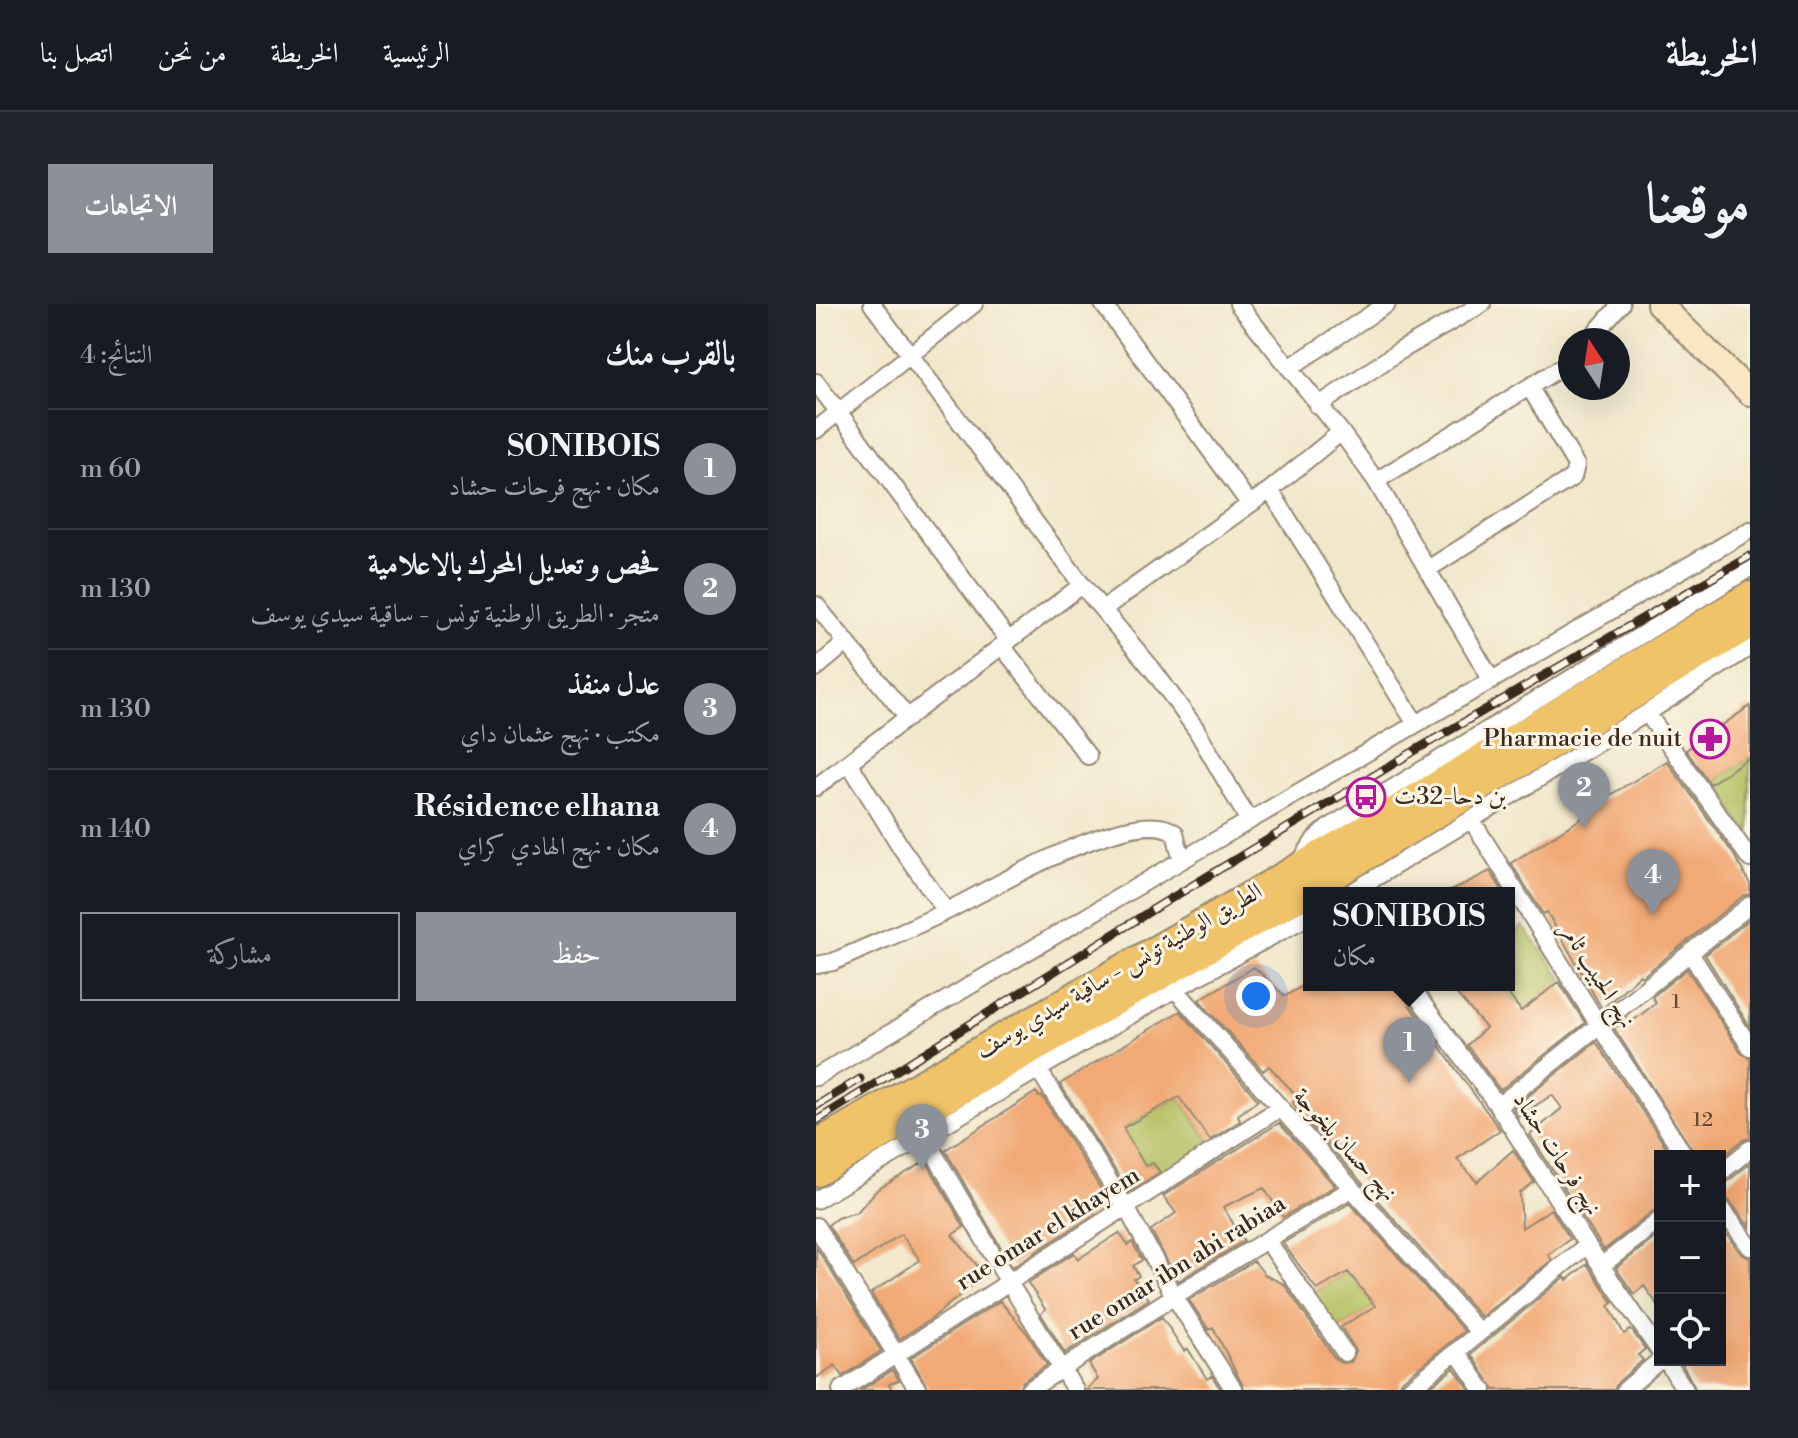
<!DOCTYPE html>
<html lang="ar">
<meta charset="utf-8">
<style>
:root{--surface:#171b24;--page:#20242c;--text:#f1f3f6;--muted:#9ea1a6;--line:#363941;--accent:#8c9099}
body{margin:0;font-family:"Libre Bodoni",Amiri,serif;background:var(--page);color:var(--text);direction:rtl}
.controls{position:absolute;right:24px;bottom:24px;display:grid;overflow:hidden;border-radius:0px;box-shadow:0 8px 32px #0002}
.controls button{width:72px;height:72px;display:grid;place-items:center;padding:0;border:0;border-bottom:2px solid var(--line);background:var(--surface);color:var(--text);font:40px sans-serif}
.compass{position:absolute;left:742px;top:24px;width:72px;height:72px;border-radius:50%;background:var(--surface);box-shadow:0 8px 32px #0002;rotate:348deg}
.you{position:absolute;left:440px;top:692px;width:28px;height:28px;margin:-20px;border:6px solid #fff;border-radius:50%;background:#1a73e8;box-shadow:0 0 0 12px #1a73e833}
.badge{display:grid;place-items:center;width:52px;height:52px;border-radius:50%;background:var(--accent);color:#fff;font-size:26px;font-weight:700}
.pin{position:absolute;translate:-50% -66px;filter:drop-shadow(0 2px 4px #0008)}
.pin::after{content:'';position:absolute;top:42px;width:28px;height:24px;background:inherit;clip-path:polygon(0 0,100% 0,50% 100%)}
.popup{position:absolute;left:487px;top:583px;width:212px;height:104px;box-sizing:border-box;display:grid;place-content:center;border-radius:0px;background:var(--surface);filter:drop-shadow(0 2px 6px #0005);font-size:26px;white-space:nowrap;color:var(--muted)}
.popup b{font-size:30px;color:var(--text)}
.popup::after{content:'';position:absolute;left:50%;top:100%;margin-left:-16px;border:16px solid transparent;border-top-color:var(--surface)}
.list{margin:0;padding:0;list-style:none}
h2{display:flex;justify-content:space-between;align-items:center;height:104px;margin:0;padding:0 32px;font-size:34px}
h2 small{font-size:26px;font-weight:400;color:var(--muted)}
.list li{display:grid;grid-template-columns:52px 1fr auto;gap:24px;align-items:center;box-sizing:border-box;height:120px;padding:0 32px;border-top:2px solid var(--line)}
.list b{display:block;font-size:30px;white-space:nowrap}
.list p{margin:0;font-size:26px;white-space:nowrap;color:var(--muted)}
.list em{font-size:26px;font-style:normal;color:var(--muted)}
.actions{display:flex;gap:16px;padding:24px 32px}
.actions a{flex:1;padding:18px 0;border:2px solid var(--accent);border-radius:0px;text-align:center;font-size:28px;color:var(--accent)}
.actions .main{background:var(--accent);color:#fff}
.icon{flex:none;width:44px;height:44px;fill:none;stroke:currentColor;stroke-width:2;stroke-linecap:round;stroke-linejoin:round}
.map{position:relative;flex:none;width:934px;height:1086px;overflow:hidden;direction:ltr;border-radius:0px}
header{display:flex;align-items:center;gap:48px;box-sizing:border-box;height:112px;padding:0 40px;background:var(--surface);border-bottom:2px solid var(--line)}
header strong{font-size:38px}
nav{display:flex;gap:44px;margin-inline-start:auto;font-size:28px}
.intro{display:flex;align-items:center;justify-content:space-between;box-sizing:border-box;height:192px;padding:0 48px}
h1{margin:0;font-size:56px}
.button{padding:20px 36px;border-radius:0px;background:var(--accent);color:#fff;font-size:28px;font-weight:700}
main{display:flex;gap:48px;padding:0 48px}
aside{flex:1;background:var(--surface);border-radius:0px;box-shadow:0 8px 32px #0002}
.map>svg:first-child{display:block}
.green{fill:#b3bf61;stroke:#777440;stroke-width:2}
.building{fill:#f1a974}
.lines{fill:none;stroke-linecap:round;stroke-linejoin:round}
.minor-casing{stroke:#968874;stroke-width:20}
.secondary-casing{stroke:#968874;stroke-width:28}
.trunk-casing{stroke:#968874;stroke-width:32}
.minor{stroke:#fff;stroke-width:16}
.secondary{stroke:#f9e7c3;stroke-width:24}
.trunk{stroke:#f0c369;stroke-width:28}
.rail-casing{stroke:#3b2a1e;stroke-width:9}
.rail{stroke:#fcf5e5;stroke-width:6;stroke-dasharray:18;stroke-linecap:butt}
.labels{text-anchor:middle;dominant-baseline:central;stroke-width:6;stroke-linejoin:round;paint-order:stroke}
.number-label{font-size:20px;fill:#684a34}
.poi-label{font-size:24px;fill:#3b2a1e;stroke:#fcf5e5;text-anchor:end}
.street-label{font-size:24px;fill:#3b2a1e;stroke:#fcf5e5}
</style>
<header>
<strong>الخريطة</strong>
<nav><a>الرئيسية</a><a>الخريطة</a><a>من نحن</a><a>اتصل بنا</a></nav>
</header>
<div class="intro"><h1>موقعنا</h1><a class="button">الاتجاهات</a></div>
<main>
<div class="map">
<svg width="934" height="1086" viewBox="0 0 934 1086">
<rect width="100%" height="100%" fill="#fcf5e5"/>
<filter id="ink" filterUnits="userSpaceOnUse"><feTurbulence type="fractalNoise" baseFrequency=".0125" numOctaves="2"/><feDisplacementMap in="SourceGraphic" scale="16" xChannelSelector="R" yChannelSelector="G"/><feConvolveMatrix kernelMatrix="1 2 1 2 8 2 1 2 1" color-interpolation-filters="sRGB"/></filter>
<filter id="wash" filterUnits="userSpaceOnUse"><feTurbulence type="fractalNoise" baseFrequency=".006" numOctaves="4" result="noise"/><feDisplacementMap in="SourceGraphic" scale="32" xChannelSelector="R" yChannelSelector="G"/><feGaussianBlur stdDeviation="1.8" result="paint"/><feColorMatrix in="noise" values="0 0 0 0 0 0 0 0 0 0 0 0 0 0 0 0 0 1.4 0 .05"/><feComposite in="paint" operator="in"/></filter>
<g filter="url(#wash)">
<rect width="100%" height="100%" fill="#f1e7cb"/>
<path class="green" d="M934,453V537L900,476Z
M707,622L747,675L713,701L702,700L686,681H693V634Z
M363,793L398,843L338,878L336,872L342,865L337,859L327,863L307,824Z
M532,968L559,1002L520,1026L494,990Z"/>
<g id="blocks">
<path class="building" d="M934,402V453L894,480L870,446Z
M851,457L918,551L934,580V590L927,592L826,673L824,671L786,705L731,608L727,610L695,559L777,507L774,503Z
M674,567L688,589H630Z
M934,615V723L889,651Z
M438,663L469,692L488,681H582L584,688L684,826L641,855L661,878L697,846L718,878L704,889L706,924L735,905L754,935L732,951L736,956L665,1013L482,807L477,798L483,794L453,762L447,767L383,696Z
M871,665L925,749L934,754V834L927,836L904,855V852H880L798,724L811,714L814,719L840,699L836,693Z
M743,678L769,719L684,786L651,741L670,724L633,681H686L705,707Z
M364,707L442,796L422,811L424,817L394,836L363,793L307,824L329,862L337,859L344,868L313,888L244,780Z
M780,738L856,852H844V905L837,907L788,946L714,831L746,804L736,791L702,813L697,804Z
M220,788L223,793L226,792L291,895L284,899L285,903L277,906L279,910L196,963L129,846Z
M463,819L519,882L467,913L448,884L407,903L428,937L362,977L335,926L360,909L347,892Z
M110,857L148,923L136,931L169,971L115,1015L83,1035L55,989L104,956L85,930L38,962L12,921L21,914L41,908L61,886Z
M934,859V924L913,896L904,891V880L911,878Z
M534,899L648,1027L586,1077L582,1086H429L397,1023L393,1026L373,996L438,957L449,971L468,980L520,1056L525,1059L535,1058L540,1047L525,1023L559,1002L532,968L501,986L467,939Z
M904,921L925,950L934,954V1086H880L866,1060L870,1056H904Z
M303,929L312,941L316,938L326,956L317,962L323,972L318,975L333,995L249,1049L225,1010L229,1005L212,979L258,949L262,955Z
M844,930V1004L828,982L818,990L800,964Z
M0,943L65,1047L27,1072L19,1061L0,1074Z
M771,960L797,999L793,1002L808,1030L814,1026L817,1028L829,1045L822,1051L827,1056L802,1078L798,1086H678L655,1050L749,973L751,976Z
M184,997L210,1028L231,1061L207,1077L202,1086H113L95,1054Z
M346,1013L368,1047L372,1045L391,1075L396,1072L405,1086H270L282,1075L273,1060Z
M638,1064L654,1086H610Z
M77,1066L83,1076L73,1080L76,1086H45Z"/>
</g>
</g>
<g filter="url(#ink)">
<use href="#blocks" fill-opacity="0" stroke="#968874" stroke-width="2"/>
<g class="lines">
<g class="minor-casing">
<path id="minor" d="M56,0L266,281L337,366L380,425L433,517
M287,0L433,199
M422,0L525,128L560,177L676,377
M773,36L805,0
M473,64L571,0
M0,78L193,337
M502,102L582,48L666,0
M0,126L158,0
M560,177L754,58
M454,186L600,420
M612,265L757,173L760,161L714,84
M0,301L92,414
M287,305L454,186L525,128
M186,342L272,452
M0,364L31,338
M831,409L934,555
M33,459L86,545L130,607
M0,483L266,281
M655,515L784,723L869,852
M483,560L499,535L512,524L934,264
M534,589L831,409L934,343
M874,649L934,743
M0,661L17,658C54,641 92,626 129,608C170,588 320,497 359,529L366,556
M593,681L682,802L771,941L844,1048
M359,685L663,1028
M222,765L311,905L358,992L418,1086
M0,773L366,556L934,226
M682,802L934,601
M108,832L192,977L259,1086
M904,869L934,845
M0,896L359,685L493,612
M904,902L934,943
M0,922L102,1086
M451,936L529,1049
M785,962L844,916
M640,1047L667,1086
M850,1056L869,1086
M25,1086L464,804
M213,1086L358,992L535,885
M593,1086L771,941
M809,1086L844,1056"/>
</g>
<g class="secondary-casing">
<path id="secondary" d="M843,0L934,89"/>
</g>
<g class="trunk-casing">
<path id="trunk" d="M0,841L530,537L934,292
M0,868L483,592L934,320"/>
</g>
<use href="#minor" class="minor"/>
<use href="#secondary" class="secondary"/>
<use href="#trunk" class="trunk"/>
<g class="rail-casing">
<path id="rail" d="M0,802L44,775
M0,817L336,606L605,443L934,252"/>
</g>
<use href="#rail" class="rail"/>
</g>
</g>
<defs>
<g id="pharmacy-ring" transform="scale(2)"><circle r="9.5" fill="#fcf5e5" stroke="#b5179e" stroke-width="1.5"/><path d="M-2-6h4v4h4v4h-4v4h-4v-4h-4v-4h4Z" fill="#b5179e"/></g>
<g id="bus-ring" transform="scale(2)"><circle r="9.5" fill="#fcf5e5" stroke="#b5179e" stroke-width="1.5"/><path d="M-5-6H5V4H4V6H2V4H-2V6H-4V4H-5ZM-3.5-4V0h7V-4ZM-3.5 1.2v1.5H-2V1.2ZM2 1.2v1.5H3.5V1.2Z" fill="#b5179e"/></g>
</defs>
<g fill-rule="evenodd">
<use href="#pharmacy-ring" x="894" y="435"/>
<use href="#bus-ring" x="550" y="493"/>
</g>
<g class="labels">
<g class="number-label">
<text x="860" y="698">1</text>
<text x="887" y="816">12</text>
</g>
<g class="poi-label">
<text x="866" y="435">Pharmacie de nuit</text>
<text x="578" y="493" text-anchor="start">بن دحا-32ت</text>
</g>
<g class="street-label">
<text transform="translate(303 667) rotate(-30)">الطريق الوطنية تونس - ساقية سيدي يوسف</text>
<text transform="translate(781 671) rotate(58)">نهج الحبيب ثامر</text>
<text transform="translate(529 841) rotate(48)">نهج حسان بلخوجة</text>
<text transform="translate(741 850) rotate(57)">نهج فرحات حشاد</text>
<text transform="translate(232 925) rotate(-32)">rue omar el khayem</text>
<text transform="translate(361 964) rotate(-32)">rue omar ibn abi rabiaa</text>
</g>
</g>
</svg>
<div class="controls">
<button>+</button>
<button>−</button>
<button><svg class="icon" aria-label="locate" viewBox="0 0 24 24"><circle cx="12" cy="12" r="6"/><path d="M12 2v4M12 18v4M2 12h4M18 12h4"/></svg></button>
</div>
<svg class="compass" viewBox="-18 -18 36 36"><path d="M0-13l5 13h-10z" fill="#e53935"/><path d="M0 13l5-13h-10z" fill="#9ea1a6"/></svg>
<div class="you"></div>
<div class="pin badge" style="left:593px;top:779px">1</div>
<div class="popup"><b>SONIBOIS</b>مكان</div>
<div class="pin badge" style="left:768px;top:524px">2</div>
<div class="pin badge" style="left:106px;top:866px">3</div>
<div class="pin badge" style="left:837px;top:611px">4</div>
</div>
<aside>
<h2>بالقرب منك<small>النتائج: 4</small></h2>
<ul class="list">
<li><span class="badge">1</span><div><b>SONIBOIS</b><p>مكان · نهج فرحات حشاد</p></div><em>60 m</em></li>
<li><span class="badge">2</span><div><b>فحص و تعديل المحرك بالاعلامية</b><p>متجر · الطريق الوطنية تونس - ساقية سيدي يوسف</p></div><em>130 m</em></li>
<li><span class="badge">3</span><div><b>عدل منفذ</b><p>مكتب · نهج عثمان داي</p></div><em>130 m</em></li>
<li><span class="badge">4</span><div><b>Résidence elhana</b><p>مكان · نهج الهادي كراي</p></div><em>140 m</em></li>
</ul>
<div class="actions"><a class="main">حفظ</a><a>مشاركة</a></div>
</aside>
</main>
